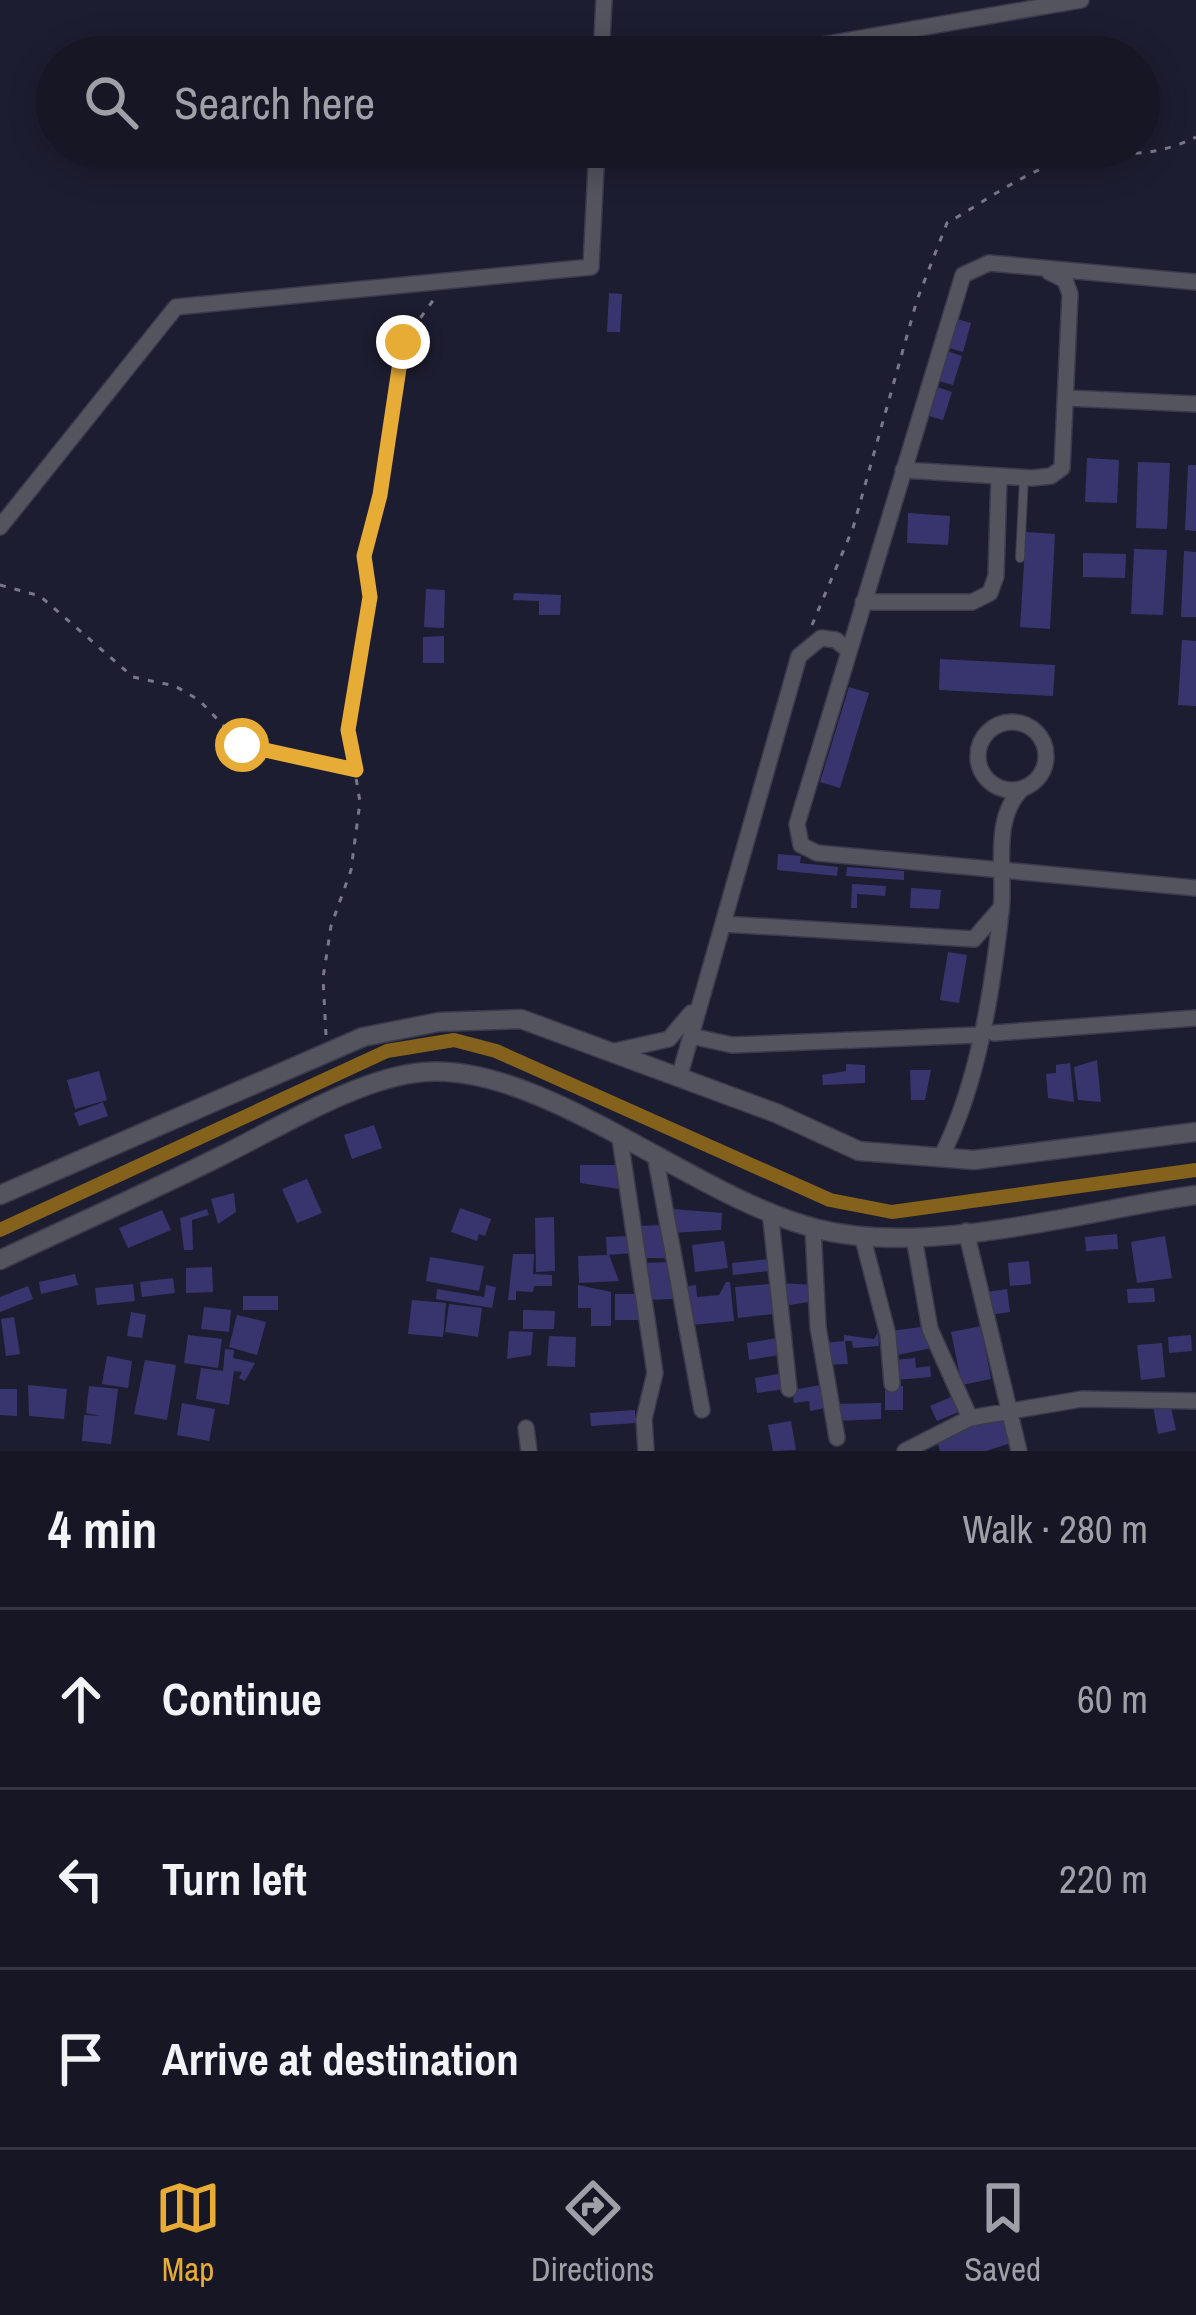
<!DOCTYPE html>
<meta charset="utf-8">
<style>
:root{--surface:#161625;--page:#1f1f2d;--text:#f1f3f6;--muted:#9e9fa7;--line:#353542;--accent:#e7ac36}
body{margin:0;font-family:"Archivo Narrow",sans-serif;background:var(--page);color:var(--text)}
.stop{position:absolute;width:36px;height:36px;margin:-27px;border:9px solid #e7ac36;border-radius:50%;background:#fff}
.stop.end{background:#e7ac36;border-color:#fff;box-shadow:0 3px 12px #0008}
.list{margin:0;padding:0;list-style:none}
h2{display:flex;justify-content:space-between;align-items:center;height:156px;margin:0;padding:0 48px;font-size:51px}
h2 small{font-size:39px;font-weight:400;color:var(--muted)}
.list li{display:grid;grid-template-columns:78px 1fr auto;gap:36px;align-items:center;box-sizing:border-box;height:180px;padding:0 48px;border-top:3px solid var(--line)}
.list b{display:block;font-size:45px;white-space:nowrap}
.list em{font-size:39px;font-style:normal;color:var(--muted)}
.icon{flex:none;width:66px;height:66px;fill:none;stroke:currentColor;stroke-width:2;stroke-linecap:round;stroke-linejoin:round}
.map{position:relative;flex:none;width:1196px;height:1451px;overflow:hidden}
.search{position:absolute;background:var(--surface);box-shadow:0 6px 30px #0003;left:36px;right:36px;top:36px;height:132px;display:flex;align-items:center;gap:30px;box-sizing:border-box;padding:0 42px;border-radius:66px;color:var(--muted);font-size:45px}
.sheet{height:696px;background:var(--surface)}
nav{display:flex;justify-content:space-around;align-items:center;box-sizing:border-box;height:168px;border-top:3px solid var(--line);background:var(--surface);font-size:33px;color:var(--muted)}
nav a{display:grid;justify-items:center;gap:6px}
nav .on{color:var(--accent)}
.map>svg:first-child{display:block}
.lines{fill:none;stroke-linecap:round;stroke-linejoin:round}
.canal{stroke:#85621c;stroke-width:14}
.building{fill:#38356e}
.service-casing{stroke:#3a3a4d;stroke-width:10}
.minor-casing{stroke:#3a3a4d;stroke-width:18}
.tertiary-casing{stroke:#3a3a4d;stroke-width:21}
.path{stroke:#787889;stroke-width:3;stroke-dasharray:6 9;stroke-linecap:butt}
.service{stroke:#54545f;stroke-width:8}
.minor{stroke:#54545f;stroke-width:15}
.tertiary{stroke:#54545f;stroke-width:18}
.route{stroke:#e7ac36;stroke-width:15}
</style>
<div class="map">
<svg width="1196" height="1451" viewBox="0 0 1196 1451">
<rect width="100%" height="100%" fill="#1d1d31"/>
<g class="lines">
<path class="canal" d="M0,1230L387,1051L454,1040L496,1051L830,1200L892,1212L1196,1170"/>
</g>
<path class="building" d="M609,293L622,294L620,332H607Z
M957,319L971,323L963,352L949,348Z
M947,351L962,356L953,385L939,381Z
M937,387L952,392L943,420L929,416Z
M1087,458L1119,460L1117,503L1085,502Z
M1138,462L1170,463L1167,529L1136,528Z
M1188,465H1196V531L1185,530Z
M908,513L950,516L948,545L907,543Z
M1026,532L1055,534L1050,629L1020,627Z
M1134,549L1167,550L1163,615L1131,614Z
M1184,551L1196,552V617H1181Z
M1083,553L1126,554L1125,578L1083,577Z
M426,589L445,590L444,628L424,627Z
M514,593L561,595L560,615H539V601L513,600Z
M444,636V663H423V637Z
M1182,640L1196,641V706L1178,705Z
M940,659L1055,665L1053,696L939,690Z
M849,687L869,693L840,788L820,782Z
M778,854L801,856L800,863L838,867L837,876L777,870Z
M847,867L904,871V880L846,876Z
M852,884L886,886L885,896L857,894V908H851Z
M911,888L941,890L939,909L910,908Z
M948,952L967,955L959,1003L940,1000Z
M1097,1060L1101,1102L1078,1100L1074,1067Z
M1070,1063L1074,1102L1048,1098L1046,1074L1056,1073V1065Z
M846,1064L865,1065V1083L823,1085L822,1075L846,1071Z
M910,1070H931L925,1100H911Z
M99,1071L107,1100L75,1109L67,1080Z
M103,1102L108,1116L79,1126L74,1113Z
M374,1125L382,1148L352,1159L344,1135Z
M580,1165H620L619,1189L580,1183Z
M307,1179L322,1213L297,1223L282,1189Z
M234,1193L236,1212L218,1224L211,1199Z
M460,1208L491,1219L485,1236L479,1234L477,1241L451,1232Z
M207,1209L209,1215L192,1220L193,1250H184L180,1218Z
M673,1209L722,1213L721,1230L671,1233Z
M162,1210L171,1230L128,1248L119,1228Z
M554,1217L555,1271L536,1272L535,1218Z
M666,1225L667,1258H639L638,1226Z
M1117,1234L1118,1249L1086,1251L1085,1237Z
M632,1236L633,1253L607,1255L606,1237Z
M1165,1236L1172,1278L1137,1283L1131,1242Z
M724,1241L728,1268L695,1272L692,1245Z
M513,1254H534L533,1274L552,1275V1286H534L533,1292L516,1291V1300H508Z
M609,1255L619,1281L579,1283L578,1256Z
M430,1257L484,1266L479,1291L426,1281Z
M768,1259L769,1271L733,1275L732,1263Z
M1029,1261L1031,1284L1010,1286L1008,1263Z
M672,1262L673,1299L645,1300L644,1263Z
M212,1267L213,1292L186,1293V1268Z
M75,1274L78,1285L41,1294L39,1282Z
M173,1278L175,1293L142,1297L140,1282Z
M726,1282H730L734,1321L691,1325L688,1286L696,1285L697,1297L719,1295Z
M779,1283L815,1285V1301L790,1305L779,1301Z
M133,1284L135,1301L97,1305L95,1288Z
M770,1284L773,1314L738,1318L735,1287Z
M486,1285L496,1287L492,1308L436,1299L437,1289L484,1297Z
M578,1285L611,1292V1326H591V1308H578Z
M28,1286L33,1299L0,1312V1297Z
M1154,1288L1155,1302L1128,1303L1127,1289Z
M1007,1289L1010,1312L990,1315L987,1292Z
M615,1294H637L644,1320H615Z
M243,1296H278V1310H243Z
M412,1300L446,1303L443,1337L408,1334Z
M449,1304L482,1308L478,1337L445,1332Z
M204,1307L231,1310L229,1332L201,1329Z
M523,1310L555,1311L554,1329H523Z
M131,1312L146,1315L142,1338L127,1336Z
M237,1315L266,1322L257,1355L229,1347Z
M14,1317L20,1354L6,1356L1,1319Z
M929,1326L932,1348L892,1356L890,1331Z
M981,1326L991,1379L962,1385L951,1332Z
M509,1331L533,1332L531,1355L507,1359Z
M878,1332L879,1346L853,1348L852,1341H845L848,1364L825,1365L824,1343L844,1341V1335L874,1339Z
M188,1335L222,1339L218,1368L184,1363Z
M1191,1335L1192,1351L1169,1353L1168,1337Z
M549,1336L576,1337L575,1367L547,1366Z
M777,1338L779,1355L749,1360L747,1343Z
M1162,1343L1165,1377L1141,1380L1137,1345Z
M225,1349L234,1350L233,1358L255,1363L245,1381L239,1378L242,1372L234,1371L229,1405L196,1399L201,1368L223,1371Z
M107,1356L132,1361L128,1388L102,1384Z
M915,1358L916,1368L930,1366L931,1377L895,1380L893,1360Z
M145,1360L176,1365L167,1420L134,1414Z
M784,1373L786,1389L757,1393L755,1378Z
M28,1385L67,1389L64,1419L29,1416Z
M821,1385L825,1408L810,1411L809,1401L794,1403L792,1390Z
M89,1386L118,1389L111,1444L82,1441L84,1415L101,1416L86,1413Z
M885,1386H903V1410H885Z
M0,1389H17V1416L0,1415Z
M956,1395L963,1410L937,1421L930,1406Z
M182,1403L215,1409L209,1441L177,1435Z
M881,1403V1419L835,1421V1404Z
M1170,1403L1176,1430L1158,1434L1153,1406Z
M635,1410V1423L591,1426L590,1413Z
M1002,1417L1011,1443L986,1451H940L936,1437Z
M791,1421L796,1450L773,1451L768,1425Z"/>
<g class="lines">
<g class="service-casing">
<path id="service" d="M1020,558L1024,477"/>
</g>
<g class="minor-casing">
<path id="minor" d="M601,57L604,0
M752,57L1081,0
M1196,282L989,263L963,275L797,824L801,845L817,853L1196,888
M1066,398L1196,404
M903,470L1032,478L1051,476L1062,468L1070,294L1065,280L1049,272
M0,527L176,307L591,267L597,147
M863,602H972L990,593L996,576L999,477
M978 756a34 34 0 1 1 68 0a34 34 0 1 1-68 0Z
M723,924L974,939L1000,909
M994,1033L1196,1018
M691,1036L732,1045L978,1035
M615,1051L669,1039L691,1013
M679,1078L799,656L821,638L836,640L848,650
M620,1139L655,1373L644,1419L646,1451
M942,1155C978,1084 992,992 1001,912C1006,873 990,819 1023,788
M656,1160L702,1410
M770,1211L789,1389
M813,1228L818,1327L837,1438
M966,1231L1019,1451
M914,1238L930,1329L970,1418
M863,1239L888,1335L892,1384
M526,1428L529,1451
M905,1451L970,1418L1082,1399L1196,1401"/>
</g>
<g class="tertiary-casing">
<path id="tertiary" d="M0,1195L363,1037L439,1022L521,1019L776,1113L859,1151L974,1160L1196,1132
M0,1260C74,1225 149,1192 223,1155C280,1127 360,1077 424,1072C545,1063 693,1198 818,1229C928,1257 1082,1211 1196,1195"/>
</g>
<path class="path" d="M0,585L40,596L133,677L175,686L199,700L242,745L354,770
M812,625L853,528L917,300L947,223C984,202 1024,172 1065,160C1113,147 1141,164 1196,137
M326,1035L323,978L331,926L351,870L360,802L348,730L371,597L364,556L380,495L403,342L437,295"/>
<use href="#service" class="service"/>
<use href="#minor" class="minor"/>
<use href="#tertiary" class="tertiary"/>
</g>
<g class="lines">
<path class="route" d="M242,745L356,770L348,730L370,597L364,556L380,495L403,342"/>
</g>
</svg>
<div class="stop" style="left:242px;top:745px"></div>
<div class="stop end" style="left:403px;top:342px"></div>
<div class="search"><svg class="icon" aria-label="search" viewBox="0 0 24 24"><circle cx="10" cy="10" r="6"/><path d="M15 15l6 6"/></svg>Search here</div>
</div>
<section class="sheet">
<h2>4 min<small>Walk · 280 m</small></h2>
<ul class="list">
<li><svg class="icon" aria-label="ahead" viewBox="0 0 24 24"><path d="M12 20V5M6 11l6-6 6 6"/></svg><div><b>Continue</b></div><em>60 m</em></li>
<li><svg class="icon" aria-label="left" viewBox="0 0 24 24"><path d="M17 20v-9H6M10 6l-5 5 5 5"/></svg><div><b>Turn left</b></div><em>220 m</em></li>
<li><svg class="icon" aria-label="arrive" viewBox="0 0 24 24"><path d="M6 21V4h12l-3 4 3 4H6"/></svg><div><b>Arrive at destination</b></div></li>
</ul>
</section>
<nav>
<a class="on"><svg class="icon" aria-label="map" viewBox="0 0 24 24"><path d="M3 6l6-2 6 2 6-2v14l-6 2-6-2-6 2zM9 4v14M15 6v14"/></svg>Map</a>
<a><svg class="icon" aria-label="directions" viewBox="0 0 24 24"><path d="M12 3l9 9-9 9-9-9zM9 14v-3h6M13 9l2 2-2 2"/></svg>Directions</a>
<a><svg class="icon" aria-label="saved" viewBox="0 0 24 24"><path d="M7 4h10v16l-5-4-5 4z"/></svg>Saved</a>
</nav>
